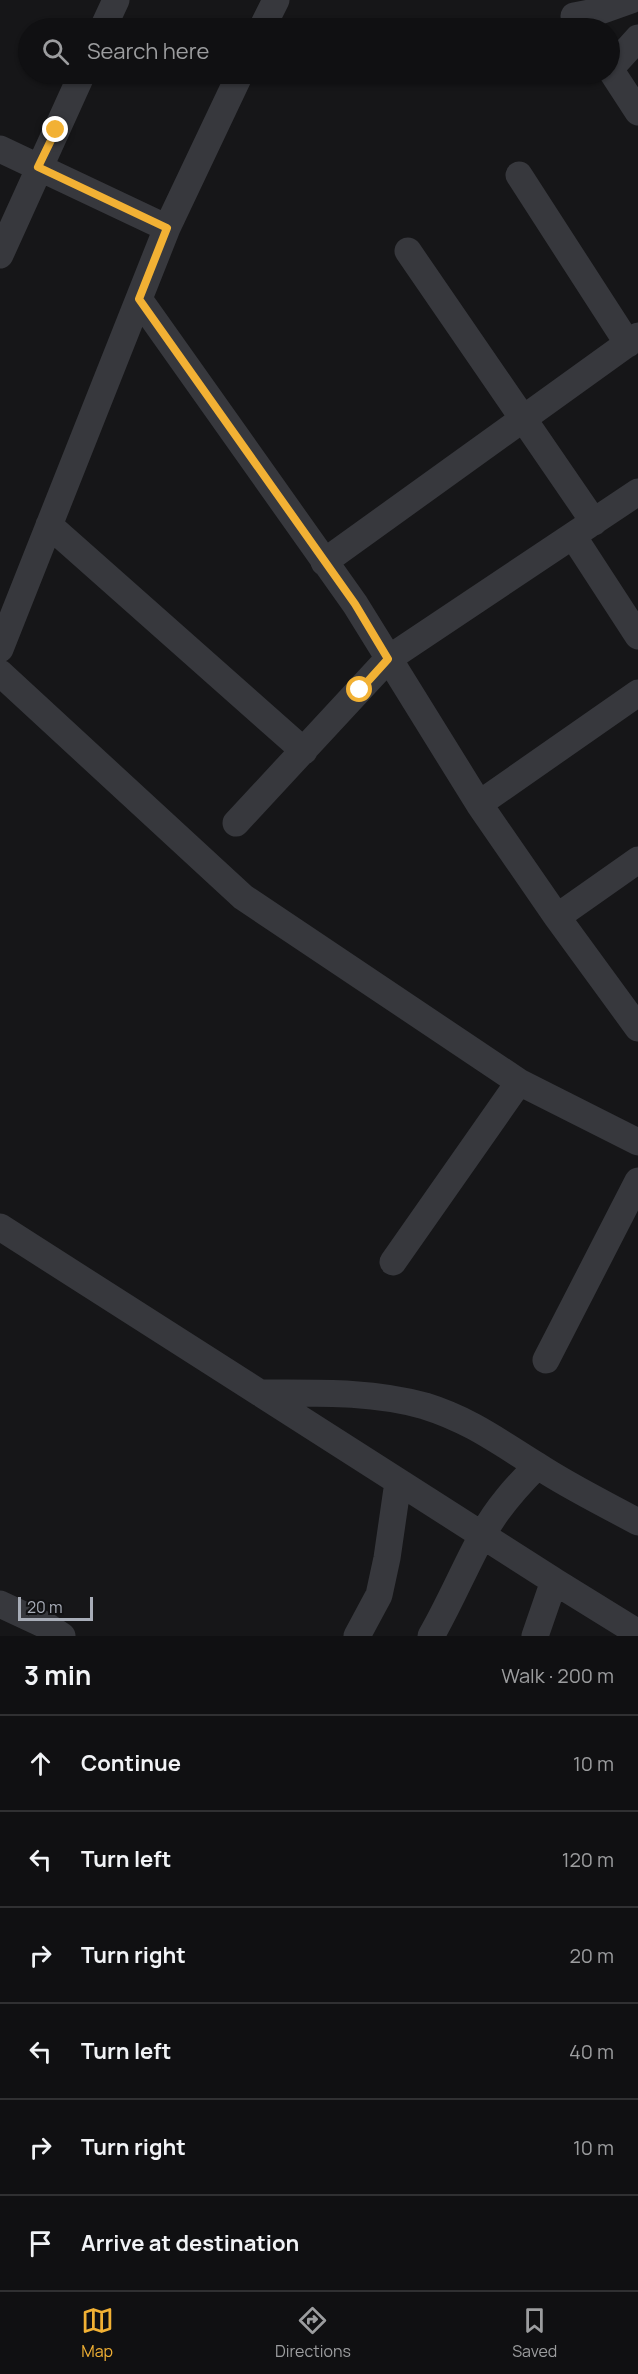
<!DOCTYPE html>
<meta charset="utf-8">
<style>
:root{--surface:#101012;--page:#1e1e20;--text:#f1f3f6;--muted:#9c9d9f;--line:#303032;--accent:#f2b134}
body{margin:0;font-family:Manrope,sans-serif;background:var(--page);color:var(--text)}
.scale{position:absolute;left:18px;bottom:15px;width:75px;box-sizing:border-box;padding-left:6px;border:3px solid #a8adb8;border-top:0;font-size:16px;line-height:21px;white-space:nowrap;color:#a8adb8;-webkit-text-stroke:4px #111113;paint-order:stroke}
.stop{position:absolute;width:18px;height:18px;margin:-14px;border:4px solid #f2b134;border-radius:50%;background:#fff}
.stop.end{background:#f2b134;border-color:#fff;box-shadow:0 2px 6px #0008}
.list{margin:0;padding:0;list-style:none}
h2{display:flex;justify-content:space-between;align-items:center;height:78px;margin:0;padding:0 24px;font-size:26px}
h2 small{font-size:20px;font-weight:400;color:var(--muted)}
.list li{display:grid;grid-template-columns:39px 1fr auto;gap:18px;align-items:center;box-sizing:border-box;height:96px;padding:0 24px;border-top:2px solid var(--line)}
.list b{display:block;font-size:22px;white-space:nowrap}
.list em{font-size:20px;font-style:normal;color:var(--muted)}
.icon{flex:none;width:33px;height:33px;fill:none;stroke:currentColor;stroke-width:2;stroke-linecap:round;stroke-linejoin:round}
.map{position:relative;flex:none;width:638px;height:1636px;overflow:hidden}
.search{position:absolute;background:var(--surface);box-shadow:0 2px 4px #0004;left:18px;right:18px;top:18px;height:66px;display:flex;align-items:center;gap:15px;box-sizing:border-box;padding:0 21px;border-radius:33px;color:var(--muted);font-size:22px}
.sheet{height:654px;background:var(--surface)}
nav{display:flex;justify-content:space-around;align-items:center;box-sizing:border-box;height:84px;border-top:2px solid var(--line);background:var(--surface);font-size:16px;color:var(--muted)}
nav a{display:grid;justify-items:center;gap:3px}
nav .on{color:var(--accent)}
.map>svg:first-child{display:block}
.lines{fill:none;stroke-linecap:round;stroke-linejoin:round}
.minor{stroke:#37383d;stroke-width:27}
.route{stroke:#f2b134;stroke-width:8}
</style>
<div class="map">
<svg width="638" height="1636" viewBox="0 0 638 1636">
<rect width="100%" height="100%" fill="#161618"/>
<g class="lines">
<path class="minor" d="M574,16L600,11L631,0
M103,28L116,0
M262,28L276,0
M638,38L610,69L638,112
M0,149L167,228
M519,175L628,344
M408,251L594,522
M0,255L82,74
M139,299L355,604L479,804L557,917L638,1028
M49,525L304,751
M573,536L638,636
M324,562L638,336
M0,649L167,228L240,74
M0,673L243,897L519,1082L638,1142
M479,804L638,693
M236,823L388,659L638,492
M557,917L638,860
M0,1227L554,1581L535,1636
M393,1262L519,1082
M546,1360L638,1181
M260,1393C315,1393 372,1391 425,1406C470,1420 499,1442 538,1466C570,1487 605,1504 638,1522
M554,1581L638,1633
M0,1604L47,1626L62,1636
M357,1636L379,1595L387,1558L398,1482
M431,1636C450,1603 464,1569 482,1536C496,1509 516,1487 537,1466"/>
</g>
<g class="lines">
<path class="route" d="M56,130L38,167L167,228L139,299L355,604L388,659L360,690"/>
</g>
</svg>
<div class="scale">20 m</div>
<div class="stop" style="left:360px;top:690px"></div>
<div class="stop end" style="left:56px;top:130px"></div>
<div class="search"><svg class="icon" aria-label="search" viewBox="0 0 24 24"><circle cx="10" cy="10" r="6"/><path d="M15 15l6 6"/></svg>Search here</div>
</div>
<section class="sheet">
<h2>3 min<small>Walk · 200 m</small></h2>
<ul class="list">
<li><svg class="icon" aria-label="ahead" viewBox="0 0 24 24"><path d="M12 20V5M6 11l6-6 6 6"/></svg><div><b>Continue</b></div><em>10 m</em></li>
<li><svg class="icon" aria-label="left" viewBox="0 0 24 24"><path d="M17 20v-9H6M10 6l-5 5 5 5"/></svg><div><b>Turn left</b></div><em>120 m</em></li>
<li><svg class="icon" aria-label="right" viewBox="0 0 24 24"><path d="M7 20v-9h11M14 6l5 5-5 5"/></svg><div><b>Turn right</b></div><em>20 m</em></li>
<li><svg class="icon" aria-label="left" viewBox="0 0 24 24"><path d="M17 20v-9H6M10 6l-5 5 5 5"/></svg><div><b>Turn left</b></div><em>40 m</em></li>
<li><svg class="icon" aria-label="right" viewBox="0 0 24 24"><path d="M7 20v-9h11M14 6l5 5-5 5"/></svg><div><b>Turn right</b></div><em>10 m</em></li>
<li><svg class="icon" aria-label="arrive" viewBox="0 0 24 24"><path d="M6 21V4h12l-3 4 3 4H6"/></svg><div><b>Arrive at destination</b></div></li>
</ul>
</section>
<nav>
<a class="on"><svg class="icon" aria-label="map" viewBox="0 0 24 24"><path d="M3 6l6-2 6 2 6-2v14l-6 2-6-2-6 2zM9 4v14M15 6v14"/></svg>Map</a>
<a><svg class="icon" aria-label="directions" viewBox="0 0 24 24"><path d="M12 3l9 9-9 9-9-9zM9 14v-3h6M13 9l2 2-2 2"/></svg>Directions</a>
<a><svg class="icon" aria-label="saved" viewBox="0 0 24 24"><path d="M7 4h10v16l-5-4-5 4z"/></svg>Saved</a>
</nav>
